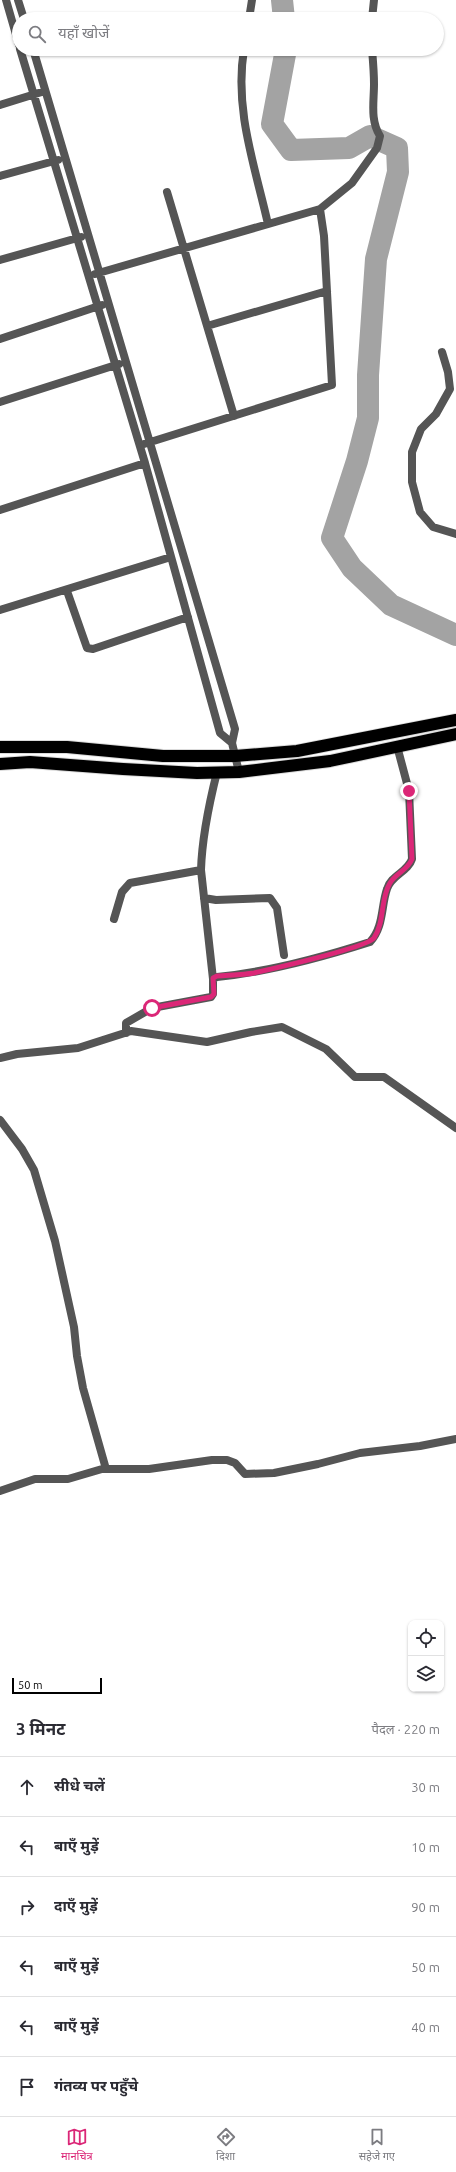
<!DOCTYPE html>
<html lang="hi">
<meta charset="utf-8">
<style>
:root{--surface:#fff;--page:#f7f7f7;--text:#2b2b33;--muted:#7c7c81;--line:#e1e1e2;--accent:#db2777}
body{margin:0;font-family:Ubuntu,"Noto Sans Devanagari",sans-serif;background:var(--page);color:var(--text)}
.controls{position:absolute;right:12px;bottom:12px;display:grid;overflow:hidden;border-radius:8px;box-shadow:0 1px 3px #0004}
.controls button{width:36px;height:36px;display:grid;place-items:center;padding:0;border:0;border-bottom:1px solid var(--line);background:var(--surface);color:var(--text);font:20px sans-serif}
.scale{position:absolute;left:12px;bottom:10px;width:90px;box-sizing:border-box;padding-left:4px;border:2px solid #000;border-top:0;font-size:11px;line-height:14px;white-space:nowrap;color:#000;-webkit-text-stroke:3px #fff;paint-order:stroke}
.stop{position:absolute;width:12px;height:12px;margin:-9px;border:3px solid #db2777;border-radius:50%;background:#fff}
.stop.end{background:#db2777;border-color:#fff;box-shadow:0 1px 4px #0008}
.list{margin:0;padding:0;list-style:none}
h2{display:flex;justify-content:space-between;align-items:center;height:52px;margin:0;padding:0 16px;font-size:17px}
h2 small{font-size:13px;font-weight:400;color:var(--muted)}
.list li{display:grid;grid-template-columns:26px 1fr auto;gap:12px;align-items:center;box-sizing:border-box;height:60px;padding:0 16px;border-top:1px solid var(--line)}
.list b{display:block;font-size:15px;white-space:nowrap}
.list em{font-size:13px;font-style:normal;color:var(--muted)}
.icon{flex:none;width:22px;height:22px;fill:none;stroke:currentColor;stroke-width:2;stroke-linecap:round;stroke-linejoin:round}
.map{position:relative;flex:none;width:456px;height:1704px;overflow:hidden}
.search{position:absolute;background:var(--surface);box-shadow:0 1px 3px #0004;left:12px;right:12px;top:12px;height:44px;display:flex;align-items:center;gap:10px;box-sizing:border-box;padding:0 14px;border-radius:22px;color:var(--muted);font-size:15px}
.sheet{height:412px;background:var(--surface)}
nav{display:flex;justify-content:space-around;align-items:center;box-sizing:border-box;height:56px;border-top:1px solid var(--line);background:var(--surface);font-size:11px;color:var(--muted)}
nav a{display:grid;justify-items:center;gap:2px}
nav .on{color:var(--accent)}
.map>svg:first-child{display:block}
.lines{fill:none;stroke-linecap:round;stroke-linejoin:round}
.river{stroke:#a3a3a3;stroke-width:22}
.highway-casing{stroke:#dbdbdb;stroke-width:14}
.street{stroke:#555;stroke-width:8}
.highway{stroke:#000;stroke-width:12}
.route{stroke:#db2777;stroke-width:5}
</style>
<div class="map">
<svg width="456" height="1704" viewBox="0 0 456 1704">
<rect width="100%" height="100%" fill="#fff"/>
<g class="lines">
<path class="river" d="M282,0L284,19
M286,49L272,124L291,150L349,148L370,136L397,148L398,172L376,259L368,375V418L357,461L332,538L352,568L391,605L456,635"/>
<g class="highway-casing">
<path id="highway" d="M0,747H67L163,756H235L297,751L456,720
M0,764L30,762L123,769L197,773L239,772L330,761L456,734"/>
</g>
<path class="street" d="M6,0L19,45
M18,0L24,19
M249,19L252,0
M372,19L374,0
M20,49L145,463L220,733L232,743
M33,49L235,729L232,743L239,772
M244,49C234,110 255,166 268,224
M0,105L45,91
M0,176L58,160
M167,192L234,416
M0,260L81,237
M95,274L320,209L352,183L377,148L380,136C370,120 374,102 374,84C374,72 373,61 372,49
M207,326L327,291
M0,339L102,305
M442,352L448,372L450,389L436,414L421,429L412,452V482L420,512L433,527L456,534
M0,402L119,364
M144,444L332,385L324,236L320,209
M0,510L145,463
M67,591L87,648L93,649L188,617
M0,610L171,557
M204,898L216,900L270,898L277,908L284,955
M114,919L122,892L130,883L201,870
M213,979L201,870C202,836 209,804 217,772
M126,1033V1023L152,1008L211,997L213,994V979L217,977C269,972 320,958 370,942C384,927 381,906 387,889C391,875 408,872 412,859L409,791L397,746
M0,1058L17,1054L78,1048L131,1031L207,1042L251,1032L282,1027L326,1049L355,1077H384L456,1128
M0,1120L22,1149L34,1170L55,1241L74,1327L77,1356L83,1388L106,1469
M0,1491L35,1479H68L102,1469H149L212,1460H227L235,1463L245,1474L274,1473L318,1464L360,1453L420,1446L456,1439"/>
<use href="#highway" class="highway"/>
</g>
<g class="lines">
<path class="route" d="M152,1008L211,997L214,994L213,978L217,976C229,975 242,975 254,973C271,969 366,948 374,938C385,922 380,899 390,883C396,873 408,870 412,859L409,791"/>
</g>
</svg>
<div class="controls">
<button><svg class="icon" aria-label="locate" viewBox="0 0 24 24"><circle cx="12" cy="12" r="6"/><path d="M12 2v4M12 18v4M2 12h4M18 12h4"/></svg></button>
<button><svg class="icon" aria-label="layers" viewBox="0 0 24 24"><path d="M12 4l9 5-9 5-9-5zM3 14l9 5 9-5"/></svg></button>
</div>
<div class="scale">50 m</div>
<div class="stop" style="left:152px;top:1008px"></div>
<div class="stop end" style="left:409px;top:791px"></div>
<div class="search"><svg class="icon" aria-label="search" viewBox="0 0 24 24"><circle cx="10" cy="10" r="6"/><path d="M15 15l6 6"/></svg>यहाँ खोजें</div>
</div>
<section class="sheet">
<h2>3 मिनट<small>पैदल · 220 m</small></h2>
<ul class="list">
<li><svg class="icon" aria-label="ahead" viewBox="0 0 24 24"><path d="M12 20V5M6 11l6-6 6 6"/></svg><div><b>सीधे चलें</b></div><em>30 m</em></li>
<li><svg class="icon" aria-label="left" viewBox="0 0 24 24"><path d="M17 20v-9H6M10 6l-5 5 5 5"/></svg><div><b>बाएँ मुड़ें</b></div><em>10 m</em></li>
<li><svg class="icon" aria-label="right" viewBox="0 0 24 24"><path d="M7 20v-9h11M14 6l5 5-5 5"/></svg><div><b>दाएँ मुड़ें</b></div><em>90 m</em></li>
<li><svg class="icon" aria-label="left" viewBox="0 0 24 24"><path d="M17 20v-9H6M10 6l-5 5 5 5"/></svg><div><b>बाएँ मुड़ें</b></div><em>50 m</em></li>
<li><svg class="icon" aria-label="left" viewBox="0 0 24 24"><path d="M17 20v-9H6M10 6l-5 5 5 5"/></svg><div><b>बाएँ मुड़ें</b></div><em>40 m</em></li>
<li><svg class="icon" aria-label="arrive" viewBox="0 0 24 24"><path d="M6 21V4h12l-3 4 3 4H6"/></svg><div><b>गंतव्य पर पहुँचे</b></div></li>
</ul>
</section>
<nav>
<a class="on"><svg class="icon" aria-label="map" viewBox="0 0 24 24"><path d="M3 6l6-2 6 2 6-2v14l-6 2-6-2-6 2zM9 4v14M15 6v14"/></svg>मानचित्र</a>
<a><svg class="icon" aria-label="directions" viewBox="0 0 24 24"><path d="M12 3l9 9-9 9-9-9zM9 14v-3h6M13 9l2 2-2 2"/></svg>दिशा</a>
<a><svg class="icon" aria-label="saved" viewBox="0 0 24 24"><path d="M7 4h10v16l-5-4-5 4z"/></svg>सहेजे गए</a>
</nav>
